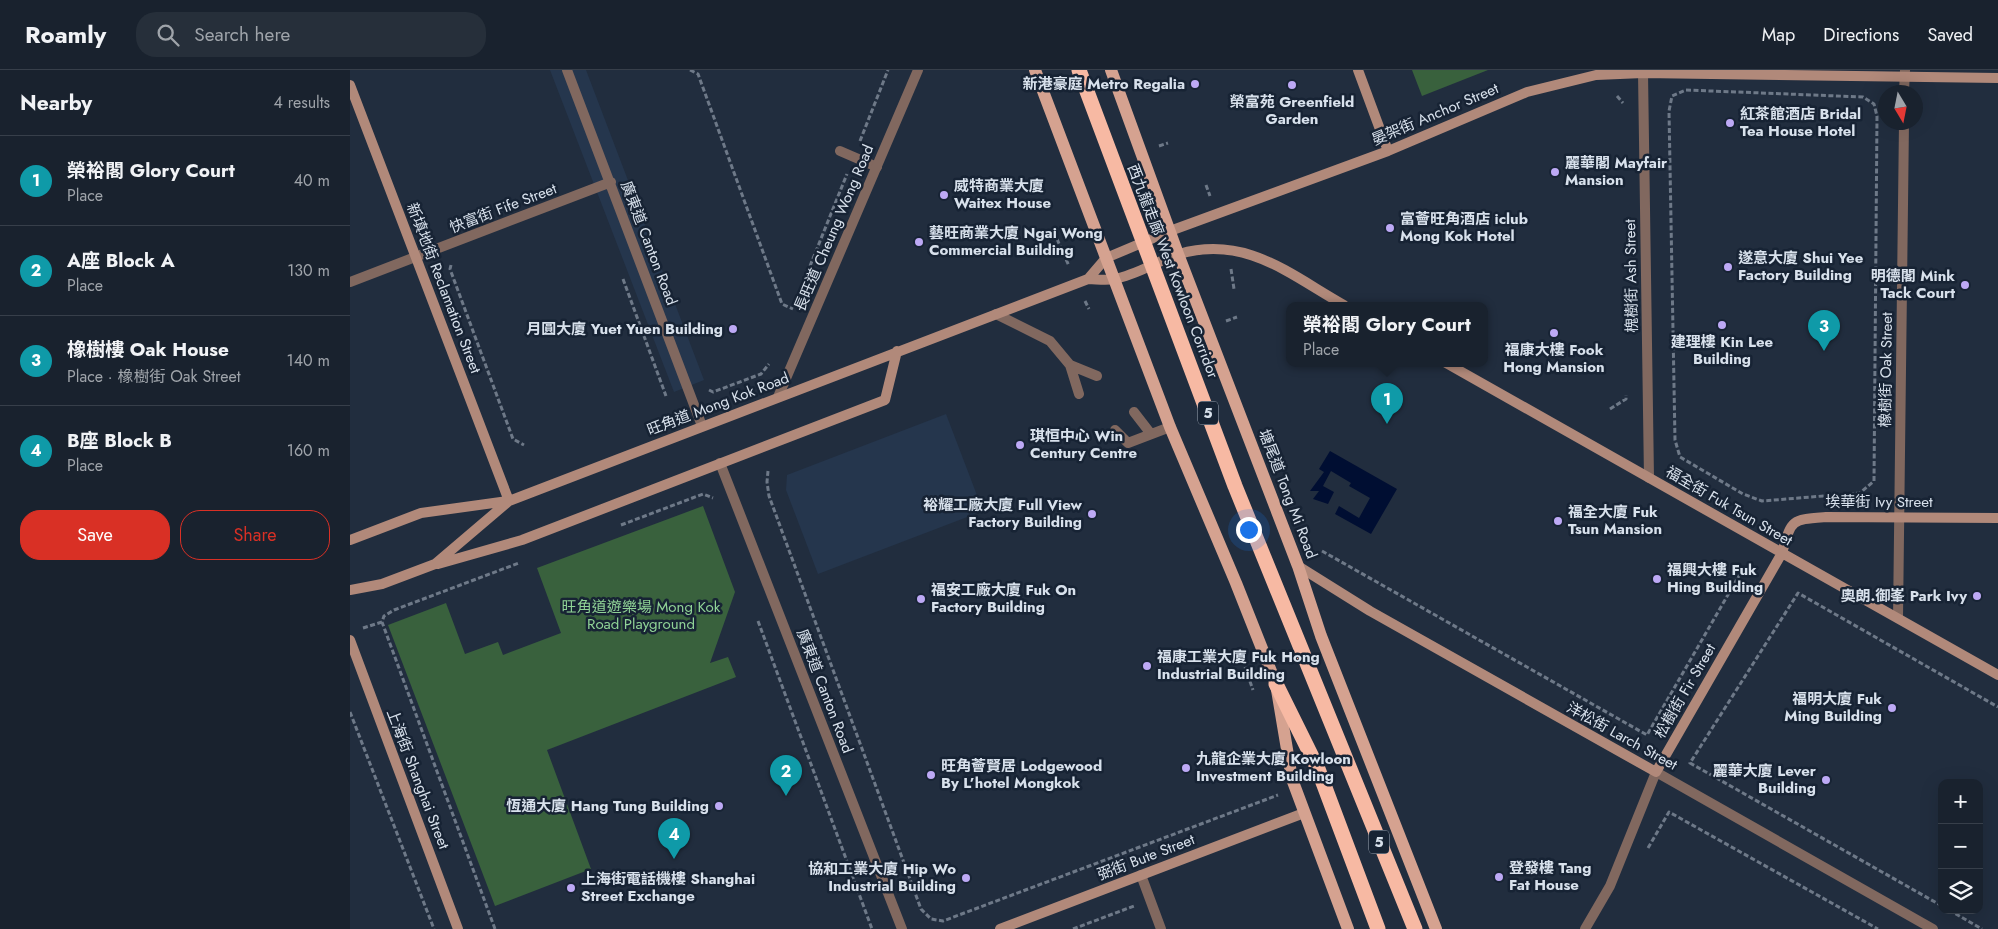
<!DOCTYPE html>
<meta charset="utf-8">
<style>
:root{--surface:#19222e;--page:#262f3a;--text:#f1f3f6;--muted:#9fa4aa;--line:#373f4a;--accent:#d93025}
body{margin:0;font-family:Jost,"Noto Sans TC",sans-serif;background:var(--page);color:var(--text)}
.controls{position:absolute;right:15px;bottom:15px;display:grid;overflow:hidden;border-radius:10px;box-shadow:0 5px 20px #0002}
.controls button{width:45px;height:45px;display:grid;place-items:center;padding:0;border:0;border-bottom:1px solid var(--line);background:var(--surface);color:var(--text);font:25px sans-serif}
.compass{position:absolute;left:1528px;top:15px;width:45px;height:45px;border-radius:50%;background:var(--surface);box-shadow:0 5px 20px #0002;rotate:170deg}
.you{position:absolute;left:898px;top:459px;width:18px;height:18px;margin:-12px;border:4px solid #fff;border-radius:50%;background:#1a73e8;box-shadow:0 0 0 8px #1a73e833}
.badge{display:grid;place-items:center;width:32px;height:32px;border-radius:50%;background:var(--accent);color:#fff;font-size:16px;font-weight:700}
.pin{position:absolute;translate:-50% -41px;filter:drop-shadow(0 1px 2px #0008)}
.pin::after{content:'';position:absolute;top:26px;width:18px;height:15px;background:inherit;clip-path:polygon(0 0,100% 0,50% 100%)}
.popup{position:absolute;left:936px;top:232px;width:202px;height:65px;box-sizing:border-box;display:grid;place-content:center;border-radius:10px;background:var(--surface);filter:drop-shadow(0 1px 4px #0005);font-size:16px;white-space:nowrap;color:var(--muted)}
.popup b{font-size:19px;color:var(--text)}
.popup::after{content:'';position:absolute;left:50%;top:100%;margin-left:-10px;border:10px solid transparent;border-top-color:var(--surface)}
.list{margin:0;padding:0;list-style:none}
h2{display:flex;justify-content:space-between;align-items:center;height:65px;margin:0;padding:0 20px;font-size:21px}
h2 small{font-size:16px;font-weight:400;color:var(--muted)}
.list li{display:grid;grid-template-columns:32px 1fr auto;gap:15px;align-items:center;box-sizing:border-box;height:90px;padding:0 20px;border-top:1px solid var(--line)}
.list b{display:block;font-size:19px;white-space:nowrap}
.list p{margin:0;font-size:16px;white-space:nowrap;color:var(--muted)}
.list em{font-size:16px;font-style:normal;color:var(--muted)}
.actions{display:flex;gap:10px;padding:15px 20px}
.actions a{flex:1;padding:11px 0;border:1px solid var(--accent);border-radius:20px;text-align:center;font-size:18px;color:var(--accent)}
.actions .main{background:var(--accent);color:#fff}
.icon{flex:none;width:28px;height:28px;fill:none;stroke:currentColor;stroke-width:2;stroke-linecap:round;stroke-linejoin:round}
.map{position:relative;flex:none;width:1648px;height:859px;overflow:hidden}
header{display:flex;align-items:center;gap:30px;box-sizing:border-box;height:70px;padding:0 25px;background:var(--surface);border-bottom:1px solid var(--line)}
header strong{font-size:24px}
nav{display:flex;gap:28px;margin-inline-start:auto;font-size:18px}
.search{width:350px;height:45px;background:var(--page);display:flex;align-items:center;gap:12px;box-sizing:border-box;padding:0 18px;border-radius:20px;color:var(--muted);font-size:19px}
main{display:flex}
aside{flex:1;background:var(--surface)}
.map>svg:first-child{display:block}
.built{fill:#25364d}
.green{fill:#39613d}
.water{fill:#000e32}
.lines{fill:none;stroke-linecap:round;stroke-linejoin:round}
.path{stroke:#6e7988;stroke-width:3;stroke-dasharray:5 2.5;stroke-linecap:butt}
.lane{stroke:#81685f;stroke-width:10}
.street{stroke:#81685f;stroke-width:10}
.secondary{stroke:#b1897a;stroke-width:10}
.primary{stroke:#d5a290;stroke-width:12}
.highway{stroke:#f7b9a3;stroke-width:15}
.poi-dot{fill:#bda9f5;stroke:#172334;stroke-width:2}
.labels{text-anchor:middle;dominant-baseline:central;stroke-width:5;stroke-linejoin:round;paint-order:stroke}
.shield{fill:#172334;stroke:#9ea8b5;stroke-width:1}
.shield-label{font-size:14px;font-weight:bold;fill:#d8e1ec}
.poi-label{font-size:15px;font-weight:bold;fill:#d8e1ec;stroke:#172334;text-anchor:start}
.street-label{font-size:15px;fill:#d8e1ec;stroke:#172334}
.park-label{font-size:15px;fill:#90d396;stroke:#172334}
</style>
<header>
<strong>Roamly</strong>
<div class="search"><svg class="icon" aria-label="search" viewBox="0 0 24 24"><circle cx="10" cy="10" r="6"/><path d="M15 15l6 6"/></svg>Search here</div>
<nav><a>Map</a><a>Directions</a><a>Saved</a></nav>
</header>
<main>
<aside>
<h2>Nearby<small>4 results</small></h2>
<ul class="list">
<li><span class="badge" style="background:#0f9aa8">1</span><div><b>榮裕閣 Glory Court</b><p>Place</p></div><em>40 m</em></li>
<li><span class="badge" style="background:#0f9aa8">2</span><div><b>A座 Block A</b><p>Place</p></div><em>130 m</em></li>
<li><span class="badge" style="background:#0f9aa8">3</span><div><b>橡樹樓 Oak House</b><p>Place · 橡樹街 Oak Street</p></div><em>140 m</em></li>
<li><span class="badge" style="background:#0f9aa8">4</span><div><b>B座 Block B</b><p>Place</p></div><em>160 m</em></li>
</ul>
<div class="actions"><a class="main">Save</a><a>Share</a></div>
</aside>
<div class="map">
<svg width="1648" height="859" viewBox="0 0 1648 859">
<rect width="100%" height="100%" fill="#212d3e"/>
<path class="built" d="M200,0H236L354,310L324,322Z
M596,344L633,441L468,504L436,420L437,405Z"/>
<path class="green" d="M1062,0H1138L1072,26Z
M353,436L385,522L360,593L378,587L386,607L197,680L241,799L145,836L38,555L96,533L115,584L148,572L153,585L211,563L187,498Z"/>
<path class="water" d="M980,381L1047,419L1021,464L985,444L989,436L1009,448L1020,428L999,416L1001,413L981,401L973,416L984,422L978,434L963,429L969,421H960L974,402L969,399Z"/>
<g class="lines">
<path class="path" d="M340,0L348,4L432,234L443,239
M1336,20L1513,27L1524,34L1527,46L1524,411L1510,423L1412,431L1393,424L1330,387L1325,370L1319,41L1322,26Z
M1267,26L1273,33
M510,71L538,0
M809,76L818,73
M856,115L860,126
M707,169L719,196
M101,195L100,199L163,369L174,375
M460,196L497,104
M881,199L884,219
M273,209L316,326
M735,231L739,239
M876,251L887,247
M359,320L363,322L411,304L419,294
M1260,339L1276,329V325
M418,401L417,412L419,426L571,839L581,849L593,851L928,725
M271,455L353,424L363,428
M972,481L1297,665L1394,497
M408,551L522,859
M13,558L32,552
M895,597L903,620
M0,642L84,859
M1298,778L1319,742L1528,859
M1592,836L1340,693L1448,523L1648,637
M1599,840L1632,859
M145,859L32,552L34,546L44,540L169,493
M723,859L784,836"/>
<path class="lane" d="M490,81L527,97
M646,244L700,271L720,295L729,324
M720,295L747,306
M784,342L801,364
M765,360L778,373L820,357"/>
<path class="street" d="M217,0L352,356
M1293,3L1299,408
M1554,22L1555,0
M0,212L261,112
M428,327L568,0
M370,393L552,859
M1548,548L1554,52
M791,805L811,859
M1235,859L1260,816L1306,702L1583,859"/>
<path class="secondary" d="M1008,0L1038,81
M0,15L159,431
M738,209L756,188L820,161L1038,81L1177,22L1246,5L1293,3L1648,8
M1096,293L1648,605
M0,470L71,443L158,431
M88,494L172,470L535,330L547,281
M948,496L1020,541L1306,702L1432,483C1442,449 1440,450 1476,447L1648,448
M0,520L32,514L85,494L159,431L738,209C746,209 756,211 764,209C787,205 807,191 829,184C896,165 939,204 994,235
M0,570L108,859
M650,859L954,743"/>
<path class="primary" d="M685,0L820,357L886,513L926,614L942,709L998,859
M761,0L828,184L948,496L971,566L1086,859"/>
<path class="highway" d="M729,0L885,416L1065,859
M926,614L968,699L1028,859"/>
</g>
<g class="poi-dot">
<circle cx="845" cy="14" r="5"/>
<circle cx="942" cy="15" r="5"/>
<circle cx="1380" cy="53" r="5"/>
<circle cx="1205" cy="102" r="5"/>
<circle cx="594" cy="125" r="5"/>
<circle cx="1040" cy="158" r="5"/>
<circle cx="569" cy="172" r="5"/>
<circle cx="1378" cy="197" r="5"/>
<circle cx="1615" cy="215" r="5"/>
<circle cx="1372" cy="255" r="5"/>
<circle cx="383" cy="259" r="5"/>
<circle cx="1204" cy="263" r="5"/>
<circle cx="670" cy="375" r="5"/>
<circle cx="742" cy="444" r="5"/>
<circle cx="1208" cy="451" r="5"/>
<circle cx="1307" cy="509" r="5"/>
<circle cx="1627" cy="526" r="5"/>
<circle cx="571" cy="529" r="5"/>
<circle cx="797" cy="596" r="5"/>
<circle cx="1542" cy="638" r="5"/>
<circle cx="836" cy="698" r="5"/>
<circle cx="581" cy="705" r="5"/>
<circle cx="1476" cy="710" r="5"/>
<circle cx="369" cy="736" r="5"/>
<circle cx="1149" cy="807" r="5"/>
<circle cx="616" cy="808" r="5"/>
<circle cx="221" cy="818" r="5"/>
</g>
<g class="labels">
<g class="shield">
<rect x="848" y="331.5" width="20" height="23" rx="4"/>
<rect x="1019" y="760.5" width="20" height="23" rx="4"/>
</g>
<g class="shield-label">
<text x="858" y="343">5</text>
<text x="1029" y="772">5</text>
</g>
<g class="poi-label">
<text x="835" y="14" text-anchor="end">新港豪庭 Metro Regalia</text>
<text x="942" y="32" text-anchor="middle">榮富苑 Greenfield<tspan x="942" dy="17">Garden</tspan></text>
<text x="1390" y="44">紅茶館酒店 Bridal<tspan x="1390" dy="17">Tea House Hotel</tspan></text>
<text x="1215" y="93">麗華閣 Mayfair<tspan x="1215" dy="17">Mansion</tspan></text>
<text x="604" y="116">威特商業大廈<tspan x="604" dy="17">Waitex House</tspan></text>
<text x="1050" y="149">富薈旺角酒店 iclub<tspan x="1050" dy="17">Mong Kok Hotel</tspan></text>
<text x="579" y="163">藝旺商業大廈 Ngai Wong<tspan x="579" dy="17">Commercial Building</tspan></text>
<text x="1388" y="188">遂意大廈 Shui Yee<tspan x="1388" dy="17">Factory Building</tspan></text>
<text x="1605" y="206" text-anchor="end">明德閣 Mink<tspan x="1605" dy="17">Tack Court</tspan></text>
<text x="373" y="259" text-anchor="end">月圓大廈 Yuet Yuen Building</text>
<text x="1372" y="272" text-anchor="middle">建理樓 Kin Lee<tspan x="1372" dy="17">Building</tspan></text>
<text x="1204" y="280" text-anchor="middle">福康大樓 Fook<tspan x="1204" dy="17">Hong Mansion</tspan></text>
<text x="680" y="366">琪恒中心 Win<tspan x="680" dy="17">Century Centre</tspan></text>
<text x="732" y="435" text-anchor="end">裕耀工廠大廈 Full View<tspan x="732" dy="17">Factory Building</tspan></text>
<text x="1218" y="442">福全大廈 Fuk<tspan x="1218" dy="17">Tsun Mansion</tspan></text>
<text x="1317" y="500">福興大樓 Fuk<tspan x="1317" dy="17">Hing Building</tspan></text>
<text x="581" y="520">福安工廠大廈 Fuk On<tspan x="581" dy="17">Factory Building</tspan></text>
<text x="1617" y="526" text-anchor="end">奧朗.御峯 Park Ivy</text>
<text x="807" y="587">福康工業大廈 Fuk Hong<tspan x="807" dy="17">Industrial Building</tspan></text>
<text x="1532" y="629" text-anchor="end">福明大廈 Fuk<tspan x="1532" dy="17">Ming Building</tspan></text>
<text x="846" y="689">九龍企業大廈 Kowloon<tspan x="846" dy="17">Investment Building</tspan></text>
<text x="591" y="696">旺角薈賢居 Lodgewood<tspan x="591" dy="17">By L’hotel Mongkok</tspan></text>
<text x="1466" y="701" text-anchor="end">麗華大廈 Lever<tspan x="1466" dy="17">Building</tspan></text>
<text x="359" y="736" text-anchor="end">恆通大廈 Hang Tung Building</text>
<text x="1159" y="798">登發樓 Tang<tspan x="1159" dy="17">Fat House</tspan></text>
<text x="606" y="799" text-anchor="end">協和工業大廈 Hip Wo<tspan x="606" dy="17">Industrial Building</tspan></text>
<text x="231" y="809">上海街電話機樓 Shanghai<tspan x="231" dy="17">Street Exchange</tspan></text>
</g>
<g class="street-label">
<text transform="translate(1085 44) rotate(-23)">晏架街 Anchor Street</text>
<text transform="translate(153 138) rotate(-21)">快富街 Fife Street</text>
<text transform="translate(484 158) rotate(-67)">長旺道 Cheung Wong Road</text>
<text transform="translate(299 173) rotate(69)">廣東道 Canton Road</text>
<text transform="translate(823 201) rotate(69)">西九龍走廊 West Kowloon Corridor</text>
<text transform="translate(1281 206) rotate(-91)">槐樹街 Ash Street</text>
<text transform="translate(94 218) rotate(69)">新填地街 Reclamation Street</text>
<text transform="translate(1536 300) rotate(-89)">橡樹街 Oak Street</text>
<text transform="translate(368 334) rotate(-21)">旺角道 Mong Kok Road</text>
<text transform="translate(938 424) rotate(69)">塘尾道 Tong Mi Road</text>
<text x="1529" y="432">埃華街 Ivy Street</text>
<text transform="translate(1379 436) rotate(30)">福全街 Fuk Tsun Street</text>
<text transform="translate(475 621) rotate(69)">廣東道 Canton Road</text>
<text transform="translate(1335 621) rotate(-60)">松樹街 Fir Street</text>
<text transform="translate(1272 666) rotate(29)">洋松街 Larch Street</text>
<text transform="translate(68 709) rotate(69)">上海街 Shanghai Street</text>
<text transform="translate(796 787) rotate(-21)">弼街 Bute Street</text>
</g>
<g class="park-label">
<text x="291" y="537">旺角道遊樂場 Mong Kok<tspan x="291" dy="17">Road Playground</tspan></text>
</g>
</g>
</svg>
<div class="controls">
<button>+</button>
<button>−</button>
<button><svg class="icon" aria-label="layers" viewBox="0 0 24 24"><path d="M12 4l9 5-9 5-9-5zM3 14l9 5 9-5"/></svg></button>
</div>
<svg class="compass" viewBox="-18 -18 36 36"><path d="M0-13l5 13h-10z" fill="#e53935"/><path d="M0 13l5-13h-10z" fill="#9fa4aa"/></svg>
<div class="you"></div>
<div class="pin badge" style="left:1037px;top:354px;background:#0f9aa8">1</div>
<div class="popup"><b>榮裕閣 Glory Court</b>Place</div>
<div class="pin badge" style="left:436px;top:726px;background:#0f9aa8">2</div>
<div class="pin badge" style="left:1474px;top:281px;background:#0f9aa8">3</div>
<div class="pin badge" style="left:324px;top:789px;background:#0f9aa8">4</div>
</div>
</main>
